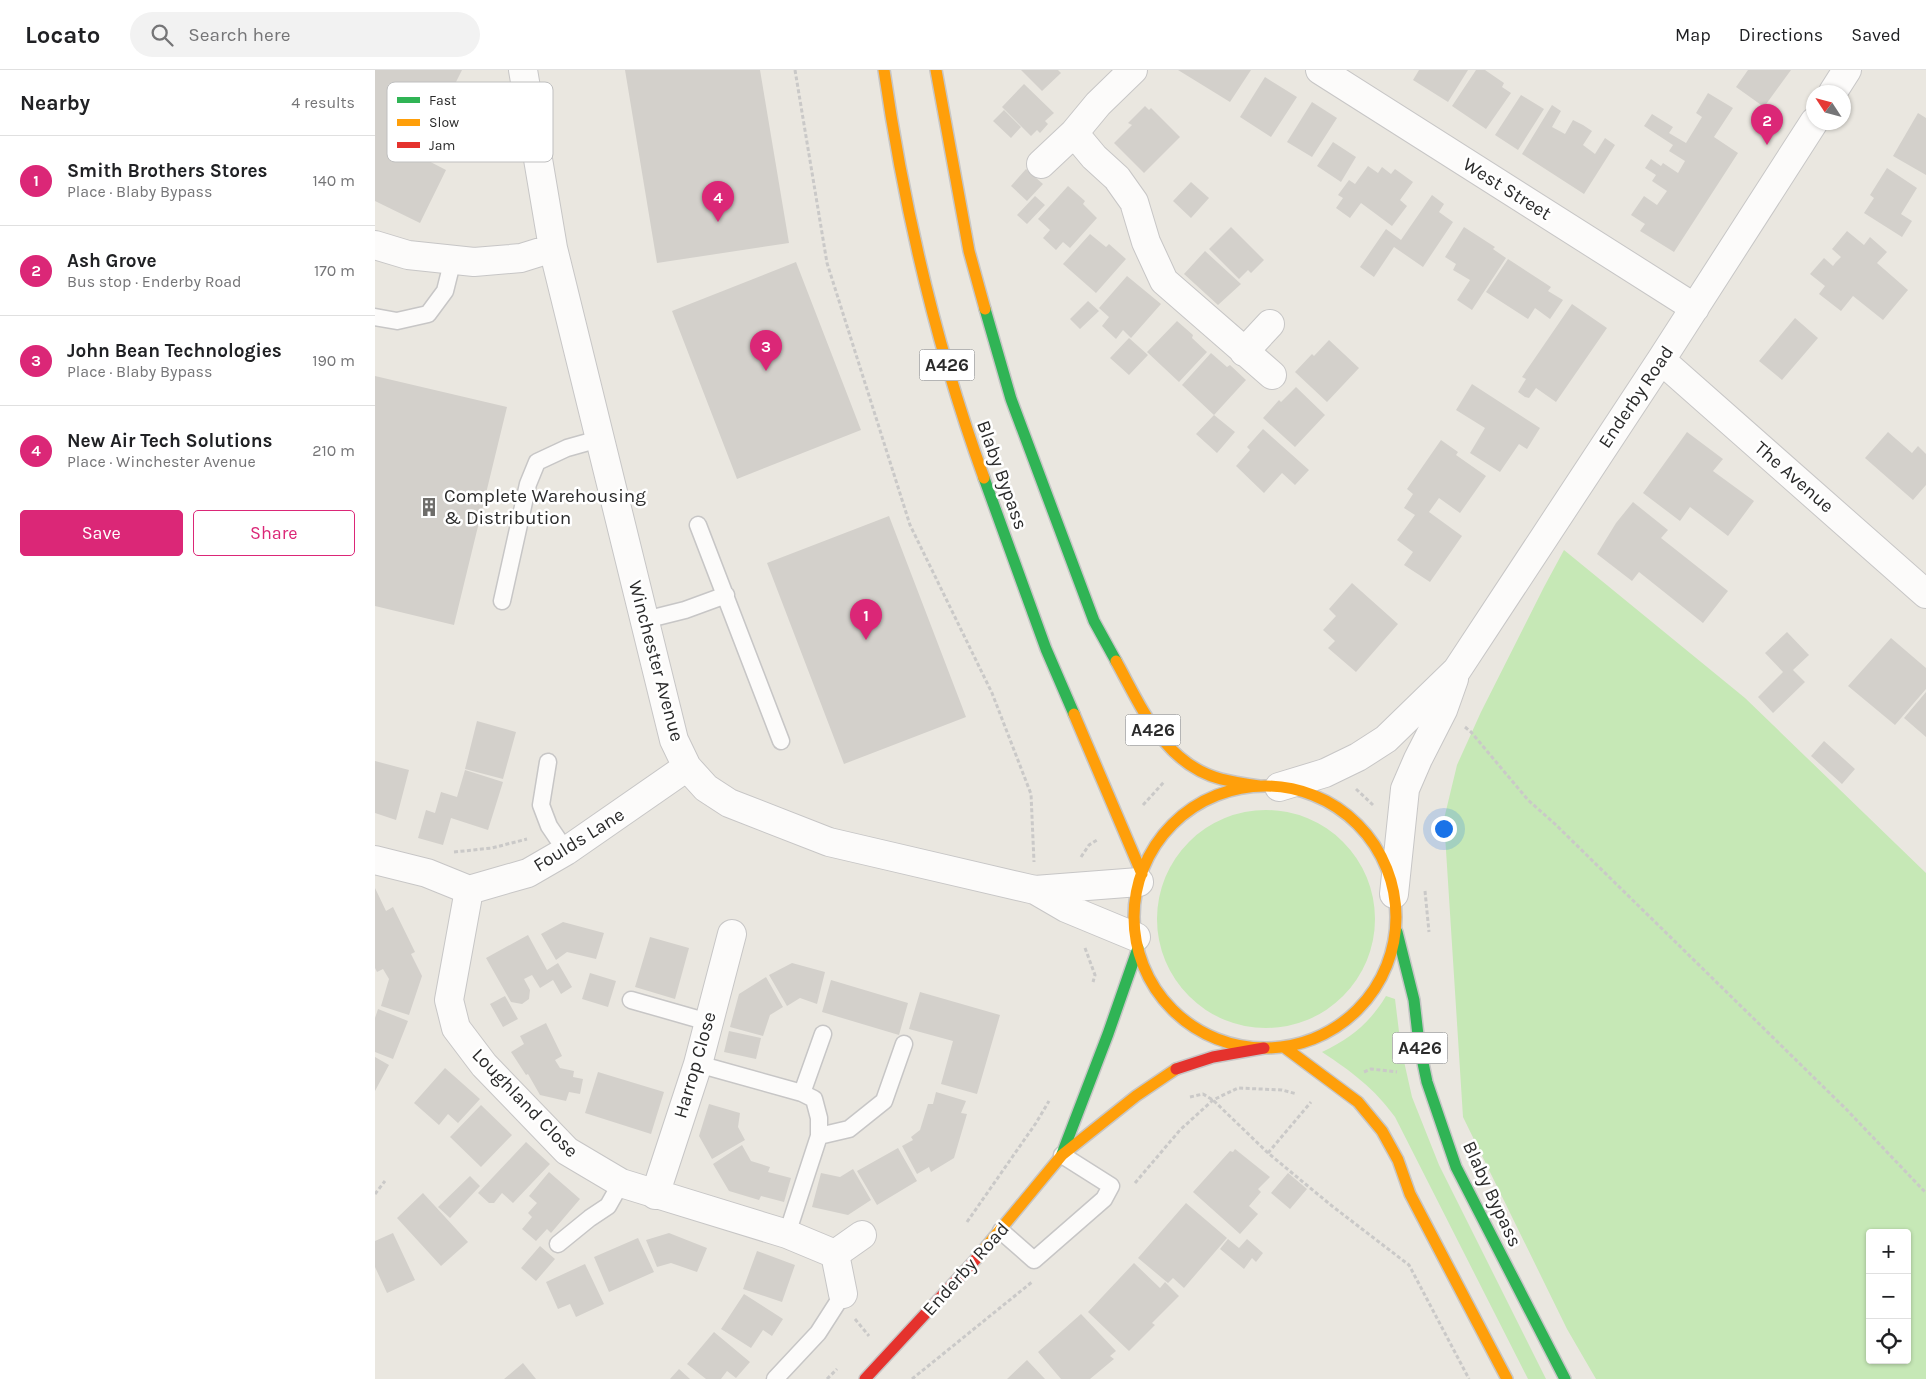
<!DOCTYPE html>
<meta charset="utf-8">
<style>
:root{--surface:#fff;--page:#f2f2f2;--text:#202124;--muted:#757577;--line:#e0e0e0;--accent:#db2777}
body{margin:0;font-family:Karla,sans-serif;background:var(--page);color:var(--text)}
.controls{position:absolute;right:15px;bottom:15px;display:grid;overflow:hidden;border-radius:5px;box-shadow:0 1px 4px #0004}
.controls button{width:45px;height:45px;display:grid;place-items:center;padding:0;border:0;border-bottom:1px solid var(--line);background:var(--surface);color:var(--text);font:25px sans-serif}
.compass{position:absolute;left:1431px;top:15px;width:45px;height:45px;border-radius:50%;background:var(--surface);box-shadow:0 1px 4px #0004;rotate:306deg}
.you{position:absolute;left:1068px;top:758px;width:18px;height:18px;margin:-12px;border:4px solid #fff;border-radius:50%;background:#1a73e8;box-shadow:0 0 0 8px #1a73e833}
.badge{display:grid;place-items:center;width:32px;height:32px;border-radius:50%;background:var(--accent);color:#fff;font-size:16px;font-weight:700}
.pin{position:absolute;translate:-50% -41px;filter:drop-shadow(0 1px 2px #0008)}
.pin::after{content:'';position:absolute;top:26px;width:18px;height:15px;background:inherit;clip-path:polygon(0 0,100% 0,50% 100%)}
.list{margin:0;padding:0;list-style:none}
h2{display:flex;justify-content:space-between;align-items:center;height:65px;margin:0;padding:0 20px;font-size:21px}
h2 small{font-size:16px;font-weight:400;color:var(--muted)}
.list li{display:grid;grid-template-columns:32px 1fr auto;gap:15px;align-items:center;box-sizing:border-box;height:90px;padding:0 20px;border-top:1px solid var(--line)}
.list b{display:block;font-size:19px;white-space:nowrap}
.list p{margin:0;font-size:16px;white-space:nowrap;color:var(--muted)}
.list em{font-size:16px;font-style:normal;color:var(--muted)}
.actions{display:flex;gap:10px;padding:15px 20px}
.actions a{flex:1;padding:11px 0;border:1px solid var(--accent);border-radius:5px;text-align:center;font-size:18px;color:var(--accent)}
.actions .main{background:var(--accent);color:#fff}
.icon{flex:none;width:28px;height:28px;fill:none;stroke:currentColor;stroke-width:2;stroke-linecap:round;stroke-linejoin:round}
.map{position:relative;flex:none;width:1551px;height:1309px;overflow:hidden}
header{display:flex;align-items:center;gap:30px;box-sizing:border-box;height:70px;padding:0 25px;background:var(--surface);border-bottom:1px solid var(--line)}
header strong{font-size:24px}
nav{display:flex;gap:28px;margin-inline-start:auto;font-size:18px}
.search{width:350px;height:45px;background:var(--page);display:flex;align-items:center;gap:12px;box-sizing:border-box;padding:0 18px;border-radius:28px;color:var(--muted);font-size:19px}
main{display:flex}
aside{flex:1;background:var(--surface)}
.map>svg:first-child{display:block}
.green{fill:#c6e8b6;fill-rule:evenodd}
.building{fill:#d3d0cb}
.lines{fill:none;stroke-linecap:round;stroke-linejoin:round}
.lane-casing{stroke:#c7c6c6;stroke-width:19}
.street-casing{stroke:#c7c6c6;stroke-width:30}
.fast-casing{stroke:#c7c6c6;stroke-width:14}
.slow-casing{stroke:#c7c6c6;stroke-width:14}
.jam-casing{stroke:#c7c6c6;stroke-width:14}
.path{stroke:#cac9c8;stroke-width:3;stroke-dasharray:4 2.5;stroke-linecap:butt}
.lane{stroke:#fcfbfa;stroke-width:16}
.street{stroke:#fcfbfa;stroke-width:28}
.fast{stroke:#30b455;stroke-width:11}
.slow{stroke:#ff9f0a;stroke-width:11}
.jam{stroke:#e5322d;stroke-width:11}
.labels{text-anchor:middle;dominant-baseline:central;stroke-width:5;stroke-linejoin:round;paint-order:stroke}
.shield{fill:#fff;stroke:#6b6b6b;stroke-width:1}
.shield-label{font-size:18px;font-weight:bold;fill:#2b2b2b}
.street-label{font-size:19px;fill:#2b2b2b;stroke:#fff}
.poi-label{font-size:19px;fill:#2b2b2b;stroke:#fff;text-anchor:start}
.key{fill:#fff;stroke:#bfbfbf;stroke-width:1}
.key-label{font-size:14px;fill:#2b2b2b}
</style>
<header>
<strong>Locato</strong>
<div class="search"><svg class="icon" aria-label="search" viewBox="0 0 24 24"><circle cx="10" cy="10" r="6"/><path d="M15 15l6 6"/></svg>Search here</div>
<nav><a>Map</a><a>Directions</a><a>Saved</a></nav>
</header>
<main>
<aside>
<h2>Nearby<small>4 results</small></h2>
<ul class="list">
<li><span class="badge">1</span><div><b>Smith Brothers Stores</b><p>Place · Blaby Bypass</p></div><em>140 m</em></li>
<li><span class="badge">2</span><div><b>Ash Grove</b><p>Bus stop · Enderby Road</p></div><em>170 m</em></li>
<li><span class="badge">3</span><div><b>John Bean Technologies</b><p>Place · Blaby Bypass</p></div><em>190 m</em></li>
<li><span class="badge">4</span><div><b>New Air Tech Solutions</b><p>Place · Winchester Avenue</p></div><em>210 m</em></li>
</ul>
<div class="actions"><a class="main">Save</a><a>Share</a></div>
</aside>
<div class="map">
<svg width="1551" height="1309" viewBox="0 0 1551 1309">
<rect width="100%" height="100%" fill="#eae7e0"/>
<path class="green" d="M1189,480L1370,628L1551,803V1309H1221L1192,1259L1088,1047L1069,749L1082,695L1106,642L1169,517ZM1495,1163H1532V1290H1495Z
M782 849a109 109 0 1 1 218 0a109 109 0 1 1-218 0Z
M1011,926L1020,929L1026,978L1037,1027L1064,1095L1171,1309H1153L1020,1047C999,1018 977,1002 947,982C976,968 994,954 1011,926Z"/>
<path class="building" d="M0,0H87L44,86L71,100L45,153L0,131Z
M250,0H385L414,173L282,193Z
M646,0H683L686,3L667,21Z
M803,0H876L855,32Z
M1044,0H1093L1073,32L1038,10Z
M1101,0H1110L1129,13L1127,17L1136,23L1111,59L1077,36Z
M1373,0H1416L1389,37L1361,17Z
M890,7L922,27L896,67L865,47Z
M649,14L679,43L670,51L673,54L665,63L662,60L656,66L627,37Z
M1333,23L1358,38L1339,67L1363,83L1299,182L1265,161L1270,154L1256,145L1269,126L1282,135L1292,121L1277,111L1281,105L1270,98L1276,89L1286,96L1288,93L1303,103L1310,91L1294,81L1298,75L1269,56L1277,44L1298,57L1294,63L1311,73L1327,47L1321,43Z
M1146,25L1169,39L1143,80L1120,65Z
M937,32L962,48L937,87L912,72Z
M1177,35L1186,41L1177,57L1190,64L1198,50L1208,55L1217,61L1208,75L1220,84L1230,68L1240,75L1209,124L1147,84Z
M770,36L774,40L776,38L805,67L769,103L739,73L757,55L753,53Z
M629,40L646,57L636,68L618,51Z
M1543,43L1551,48V105L1518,86Z
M958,72L981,87L966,112L942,96Z
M993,96L1003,103L1007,97L1016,104L1020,99L1038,112L1025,130L1032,136L1017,156L986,133L975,148L961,138L968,128L963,125L974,110L980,114Z
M1512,98L1542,118L1526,144L1537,151L1527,167L1489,143L1499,128L1495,125Z
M651,99L668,114L652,131L636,116Z
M816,112L834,128L816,148L798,131Z
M693,116L710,131L708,134L722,148L695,178L688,172L681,180L668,168L675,160L663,149Z
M1057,125L1069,134L1064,142L1078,152L1048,197L1019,177L999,207L985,197L1011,159L1026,170Z
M660,126L670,135L652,154L642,145Z
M856,157L889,190L876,203L873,200L864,209L834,179Z
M1089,157L1120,177L1118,179L1131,188L1097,240L1082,230L1095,210L1078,200L1081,194L1070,187Z
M1472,161L1489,175L1495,167L1512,182L1502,193L1533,220L1508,250L1478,226L1466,241L1444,224L1450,216L1435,204L1449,188L1458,196L1461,192L1466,187L1457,179Z
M715,164L731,177L734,174L751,189L721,223L688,194Z
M830,181L866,214L843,235L809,204Z
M1133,189L1176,217L1173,221L1188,230L1175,249L1160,238L1153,249L1111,222Z
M421,192L486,360L362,409L297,241Z
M752,206L786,234L756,268L748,260L741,269L727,256L734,247L724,238Z
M713,231L724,241L705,259L695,249Z
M1197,234L1232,258L1181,332L1161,318L1154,328L1150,327L1143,322L1151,309L1147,307Z
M1420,248L1443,268L1407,310L1384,291Z
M802,251L818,265L817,268L832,282L804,312L772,282Z
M754,268L773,285L754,305L735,288Z
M954,270L984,298L952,332L920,302L937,284L939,286Z
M836,283L852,297L855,295L871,310L839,345L807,315Z
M0,306L132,337L79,555L0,536Z
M1097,314L1165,358L1152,379L1144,374L1125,402L1095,383L1110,358L1081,340Z
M921,317L950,345L920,377L888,348L904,330L906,332Z
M839,345L860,362L842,383L821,364Z
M888,359L934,400L920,415L907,403L889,423L861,396L875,380L872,377Z
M1312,362L1348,389L1338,401L1379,431L1353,466L1315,437L1305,451L1268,423Z
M1513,362L1537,383L1543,376L1551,384V415L1538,430L1490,388Z
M1066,370L1083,382L1081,385L1111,406L1085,443L1064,428L1054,442L1087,466L1055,512L1029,495L1038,482L1022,470L1040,445L1029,438L1038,424L1032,419Z
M1258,432L1293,460L1286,468L1353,521L1328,553L1264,502L1257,511L1222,484L1241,453Z
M514,446L591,647L469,694L392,493Z
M977,513L1023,554L981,602L953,578L960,571L948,560L961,546L954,539Z
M1412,562L1434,585L1418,600L1430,612L1398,643L1383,627L1408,602L1390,583Z
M1516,568L1551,598V619L1520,655L1473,616Z
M1551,622V667L1529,648Z
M102,651L141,662L128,709L90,699Z
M1449,671L1480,699L1467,714L1436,686Z
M0,691L34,700L21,750L0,743Z
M90,700L128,712L113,760L76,748L68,775L43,768L51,740L60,743L66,722L82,727Z
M0,818L11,841L18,837L40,882L36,884L47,906L34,945L6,936L14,909L8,899L2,902L0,898Z
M188,852L229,863L221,889L192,882L181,890L166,864Z
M153,865L172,900L183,893L197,917L186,924L178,910L165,918L157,905L149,909L155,920L154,929L147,934L136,932L111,888Z
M275,867L314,878L300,929L260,917Z
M417,893L450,902L442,934L425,928L412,936L394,905Z
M215,903L241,911L233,937L207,929Z
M391,907L408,937L395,945L388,966L355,957L364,924Z
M456,910L533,933L524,965L447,942Z
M545,922L625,945L602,1024L566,1014L578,971L534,959Z
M130,926L143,949L128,957L115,934Z
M3,939L33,951L18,989L0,982V948Z
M171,953L187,986L180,990L185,998L199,1001L198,1007L208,1009L205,1024L194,1022L191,1031L165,1025L153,1004L151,1005L136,982L149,974L145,966Z
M354,961L386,968L381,989L349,982Z
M0,987L14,995L0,1021Z
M70,998L105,1029L83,1053L73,1044L64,1055L39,1033Z
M223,1002L289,1022L276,1064L210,1043Z
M561,1022L591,1031L586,1043L592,1044L579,1088L556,1102L554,1097L542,1104L527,1076L538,1070L536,1067L545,1060L553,1034H558Z
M334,1034L365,1043L363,1057L370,1070L337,1089L324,1066Z
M106,1035L137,1065L106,1097L75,1067Z
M151,1072L175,1094L138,1133L127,1123L119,1133H114L103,1123Z
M367,1075L376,1091L395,1097L393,1102L416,1108L409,1132L386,1126L384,1130L354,1121L338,1094Z
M523,1078L542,1111L502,1135L482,1101Z
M860,1079L895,1107L883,1119L886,1122L874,1136L883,1144L865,1164L818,1122L855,1081L858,1082Z
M478,1099L496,1130L473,1145L437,1137L446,1103L465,1107Z
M174,1102L205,1129L176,1163L172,1159L161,1171L147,1159L157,1147L153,1143L162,1133L154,1126Z
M913,1103L932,1119L915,1139L896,1123Z
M95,1106L105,1116L75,1148L63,1137Z
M48,1123L93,1172L66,1196L22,1148Z
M811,1133L852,1168L809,1218L798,1208L793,1213L763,1188Z
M18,1163L40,1210L12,1223L0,1197V1171Z
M294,1163L332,1178L322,1202L296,1193L282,1197L271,1170Z
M263,1168L279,1202L234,1222L219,1187Z
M853,1169L864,1178L872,1169L888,1183L881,1192L877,1188L869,1199L845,1179Z
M165,1176L180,1189L161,1211L146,1198Z
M382,1181L420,1195L407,1232L368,1219Z
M759,1193L785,1218L790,1212L804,1226L777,1253L780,1255L754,1281L713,1242Z
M210,1194L229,1234L201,1247L195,1234L183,1239L171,1212Z
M369,1224L408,1249L397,1266L388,1260L376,1278L346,1259Z
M706,1244L741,1281L735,1286L739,1289L715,1309H686L663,1282Z
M339,1262L375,1292L361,1308L352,1301L346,1309H331L312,1294Z
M652,1290L670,1309H632Z
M148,1293L161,1309H129Z
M304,1299L315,1309H295Z"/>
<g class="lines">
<g class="lane-casing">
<path id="lane" d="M0,247L22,251L53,244L70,221L78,189
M323,455L406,671
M127,531L153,414L162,392L192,378L224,369
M270,550L310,540L351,525
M173,692L166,735L174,756L191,781
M256,930L333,952
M323,994L427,1023L439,1029L444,1048V1066L412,1164
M427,1023L448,964
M444,1066L474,1059L509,1031L529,974
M626,1161L659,1190L729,1129L736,1116L687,1085
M183,1174L215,1148L233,1136L246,1113
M400,1309L443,1263L468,1224"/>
</g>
<g class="street-casing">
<path id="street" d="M148,0L178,178L299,670L312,697L331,718L354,733L454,772L660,820L691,838L761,867
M758,0L723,34L699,63L719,87L742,108L759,132L771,172L789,211L897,305
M945,0L1320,238
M1458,22L1472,0
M666,94L699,63
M0,175L33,185L99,192L146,188L178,178
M869,282L895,254
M1286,290L1551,524
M904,717L950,703L983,687L1011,669L1082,600L1286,290L1439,52
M0,790L52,803L94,820L153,803L191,781L312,697
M94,820L74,930L81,958L109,995L192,1081L246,1113L412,1164L460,1184L468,1224
M660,820L764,812
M1019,824L1030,719L1043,689L1068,640L1079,609
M280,1125L323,994L357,864
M460,1184L487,1165"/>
</g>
<g class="fast-casing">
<path id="fast" d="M610,239L636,329L719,551L741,591
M609,408L671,579L699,644
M1022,862L1039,930L1044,974L1052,1012L1081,1097L1190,1309
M687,1084L733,964L763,878"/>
</g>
<g class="slow-casing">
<path id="slow" d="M509,0C529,138 561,276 609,408
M561,0L594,181L610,239
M741,591C767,638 789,694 846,709C858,712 871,714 884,716
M699,644L767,804
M759 847a131 131 0 1 1 262 0a131 131 0 1 1-262 0Z
M909,977L983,1032L1007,1061L1023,1090L1035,1124L1132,1309
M601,1189L687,1085L761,1026L801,999"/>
</g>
<g class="jam-casing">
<path id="jam" d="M801,999L838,987L889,978
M490,1309L601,1189"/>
</g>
<path class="path" d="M420,0L452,193L535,455L617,623L656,724L659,792
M1090,657L1096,662L1153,730L1180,754L1471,1039L1551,1123
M981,719L998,735
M768,735L789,712
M79,782L117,778L152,769
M706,787L714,775L722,770
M1050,821L1054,862
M710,878L720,905L718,912
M989,1002L996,999L1022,1002
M815,1027L828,1024L838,1030L893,1083L957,1136L1034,1195L1094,1309
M893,1083L936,1032
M760,1113L805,1060L838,1030L863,1018L907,1020L922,1024
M0,1124L10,1111
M592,1152L661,1053L674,1031
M480,1249L494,1266
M452,1309L462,1299
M537,1309L657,1212"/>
<use href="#lane" class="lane"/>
<use href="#street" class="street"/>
<use href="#fast" class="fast"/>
<use href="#slow" class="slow"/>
<use href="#jam" class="jam"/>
</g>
<defs>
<g id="building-bare" transform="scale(1.5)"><path d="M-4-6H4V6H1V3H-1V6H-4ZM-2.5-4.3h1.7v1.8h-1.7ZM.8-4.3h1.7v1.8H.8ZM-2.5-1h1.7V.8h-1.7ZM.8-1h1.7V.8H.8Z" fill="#6e6d6a" stroke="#fff" stroke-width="2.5" paint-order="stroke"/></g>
</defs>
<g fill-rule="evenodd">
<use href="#building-bare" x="54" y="437"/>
</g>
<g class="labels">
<g class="shield">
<rect x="544.5" y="279.5" width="55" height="31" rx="4"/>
<rect x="750.5" y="644.5" width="55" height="31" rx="4"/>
<rect x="1017.5" y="962.5" width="55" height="31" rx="4"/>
</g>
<g class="shield-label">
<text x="572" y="295">A426</text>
<text x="778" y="660">A426</text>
<text x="1045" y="978">A426</text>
</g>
<g class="street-label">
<text transform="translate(1132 119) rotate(32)">West Street</text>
<text transform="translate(1261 327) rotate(-56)">Enderby Road</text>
<text transform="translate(627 405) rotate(70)">Blaby Bypass</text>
<text transform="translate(1419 407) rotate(41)">The Avenue</text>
<text transform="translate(281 591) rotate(75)">Winchester Avenue</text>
<text transform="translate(204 770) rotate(-32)">Foulds Lane</text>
<text transform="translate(320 995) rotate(-74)">Harrop Close</text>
<text transform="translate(150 1033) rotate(46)">Loughland Close</text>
<text transform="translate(1117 1124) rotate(65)">Blaby Bypass</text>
<text transform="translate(591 1199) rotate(-48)">Enderby Road</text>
</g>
<g class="poi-label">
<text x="69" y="426">Complete Warehousing<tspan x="69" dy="22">&amp; Distribution</tspan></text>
</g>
</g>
<rect x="12" y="12" width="166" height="80" rx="8" class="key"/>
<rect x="22" y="27" width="23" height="6" fill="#30b455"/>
<rect x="22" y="49" width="23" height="7" fill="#ff9f0a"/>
<rect x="22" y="72" width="23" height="6" fill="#e5322d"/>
<g class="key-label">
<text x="54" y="35">Fast</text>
<text x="54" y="57">Slow</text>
<text x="54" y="80">Jam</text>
</g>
</svg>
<div class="controls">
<button>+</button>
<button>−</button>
<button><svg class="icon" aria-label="locate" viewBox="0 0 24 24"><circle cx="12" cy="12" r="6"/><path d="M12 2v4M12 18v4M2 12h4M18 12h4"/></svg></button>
</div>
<svg class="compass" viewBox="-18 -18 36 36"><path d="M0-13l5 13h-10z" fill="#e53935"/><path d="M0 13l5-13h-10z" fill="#757577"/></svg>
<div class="you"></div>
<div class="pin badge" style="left:491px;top:570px">1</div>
<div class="pin badge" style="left:1392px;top:75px">2</div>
<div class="pin badge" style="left:391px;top:301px">3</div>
<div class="pin badge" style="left:343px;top:152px">4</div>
</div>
</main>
